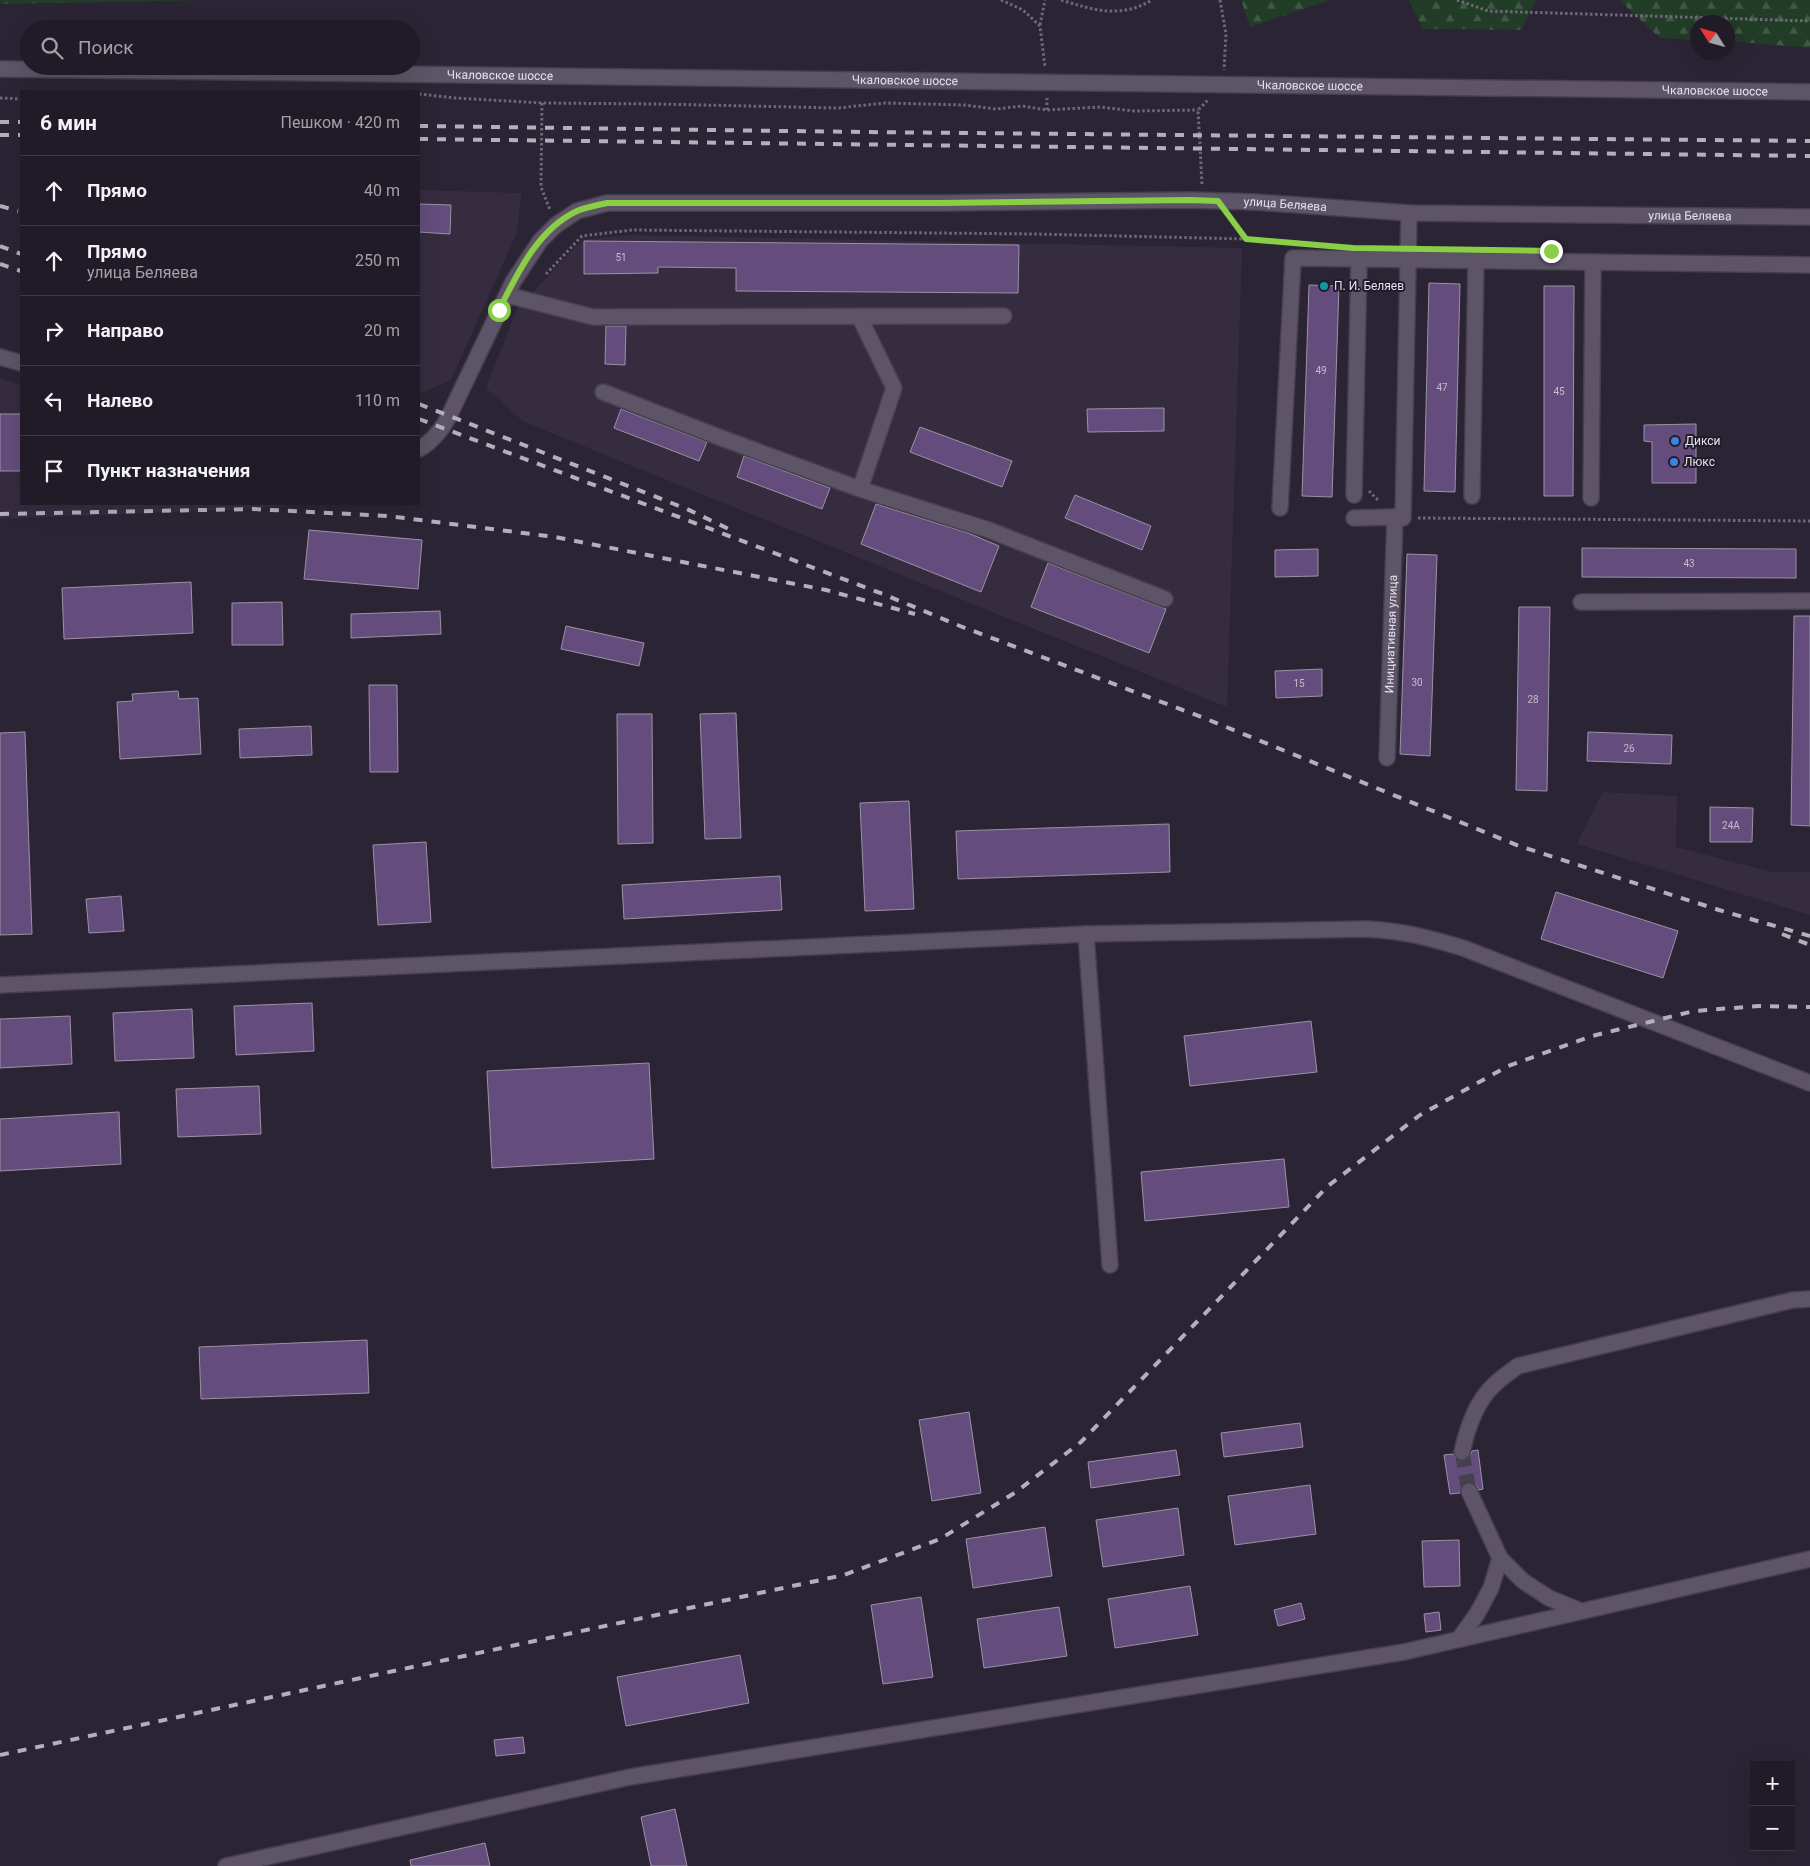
<!DOCTYPE html>
<html lang="ru">
<meta charset="utf-8">
<style>
:root{--surface:#201b27;--page:#28242f;--text:#f1f3f6;--muted:#a2a1a7;--line:#3d3944}
body{margin:0;font-family:Roboto,sans-serif;background:var(--page);color:var(--text)}
.controls{position:absolute;right:15px;bottom:15px;display:grid;overflow:hidden;border-radius:0px;box-shadow:0 5px 20px #0002}
.controls button{width:45px;height:45px;display:grid;place-items:center;padding:0;border:0;border-bottom:1px solid var(--line);background:var(--surface);color:var(--text);font:25px sans-serif}
.compass{position:absolute;left:1690px;top:15px;width:45px;height:45px;border-radius:50%;background:var(--surface);box-shadow:0 5px 20px #0002;rotate:307deg}
.stop{position:absolute;width:15px;height:15px;margin:-11px;border:4px solid #8ace47;border-radius:50%;background:#fff}
.stop.end{background:#8ace47;border-color:#fff;box-shadow:0 1px 5px #0008}
.list{margin:0;padding:0;list-style:none}
h2{display:flex;justify-content:space-between;align-items:center;height:65px;margin:0;padding:0 20px;font-size:21px}
h2 small{font-size:16px;font-weight:400;color:var(--muted)}
.list li{display:grid;grid-template-columns:32px 1fr auto;gap:15px;align-items:center;box-sizing:border-box;height:70px;padding:0 20px;border-top:1px solid var(--line)}
.list b{display:block;font-size:19px;white-space:nowrap}
.list p{margin:0;font-size:16px;white-space:nowrap;color:var(--muted)}
.list em{font-size:16px;font-style:normal;color:var(--muted)}
.icon{flex:none;width:28px;height:28px;fill:none;stroke:currentColor;stroke-width:2;stroke-linecap:round;stroke-linejoin:round}
.map{position:relative;flex:none;width:1810px;height:1866px;overflow:hidden}
.search{position:absolute;background:var(--surface);box-shadow:0 5px 20px #0002;left:20px;top:20px;width:400px;height:55px;display:flex;align-items:center;gap:12px;box-sizing:border-box;padding:0 18px;border-radius:28px;color:var(--muted);font-size:19px}
.panel{position:absolute;background:var(--surface);box-shadow:0 5px 20px #0002;left:20px;top:90px;width:400px;height:415px;border-radius:0px}
.map>svg:first-child{display:block}
.built{fill:#362c40}
.forest{fill:url(#forest-firs)}
.building{fill:#644d7c;stroke:#9b92a5}
.lines{fill:none;stroke-linecap:round;stroke-linejoin:round}
.minor-tunnel{stroke:#47404f;stroke-width:15;stroke-dasharray:15 8;stroke-linecap:butt}
.minor-casing{stroke:#46404d;stroke-width:18}
.path{stroke:#6f6976;stroke-width:3;stroke-dasharray:2.5 2.5;stroke-linecap:butt}
.minor{stroke:#5d5567;stroke-width:15}
.rail{stroke:#b4afba;stroke-width:4;stroke-dasharray:9 9;stroke-linecap:butt}
.route{stroke:#8ace47;stroke-width:6}
.culture-dot{fill:#0f9aa8;stroke:#221b2a;stroke-width:2}
.shop-dot{fill:#3f7fe0;stroke:#221b2a;stroke-width:2}
.labels{text-anchor:middle;dominant-baseline:central;stroke-width:4;stroke-linejoin:round;paint-order:stroke}
.number-label{font-size:10px;fill:#c5bbce}
.street-label{font-size:12px;fill:#e5e0ea;stroke:#221b2a}
.poi-label{font-size:12px;fill:#e5e0ea;stroke:#221b2a;text-anchor:start}
</style>
<div class="map">
<svg width="1810" height="1866" viewBox="0 0 1810 1866">
<defs>
<pattern id="forest-firs" width="22" height="20" patternUnits="userSpaceOnUse" patternTransform="scale(1.25)"><rect width="22" height="20" fill="#213c27"/><path d="M5 1l3.5 6h-7zM16 11l3.5 6h-7z" fill="#415846"/></pattern>
</defs>
<rect width="100%" height="100%" fill="#2b2434"/>
<path class="built" d="M419,190L522,193L516,235L451,380L422,393L419,391Z
M630,235L1242,248L1227,707L524,422L486,388L517,309L583,239Z
M0,378L21,385V504H296L253,509L0,519Z
M1603,792L1677,796L1676,847L1772,872H1810V915L1577,844Z"/>
<path class="forest" d="M0,0H213L0,4Z
M1241,0H1331L1250,27Z
M1409,0H1536L1521,30L1423,29Z
M1619,0H1810V48L1728,41V22H1698L1697,40L1660,38Z"/>
<path class="building" d="M419,204L451,205L450,234L419,232Z
M584,241L1019,245L1018,293L736,291V268L658,267V273L584,274Z
M1429,283L1460,284L1455,492L1424,491Z
M1309,285L1339,286L1332,497L1302,496Z
M1544,286H1574L1573,496H1544Z
M606,326H626L625,365L605,364Z
M1164,408V431L1088,432L1087,409Z
M621,409L707,442L699,461L614,428Z
M0,414H21V471H0Z
M1696,424V483H1652V442L1644,441V425Z
M920,427L1012,461L1002,487L910,452Z
M744,456L830,488L822,509L737,477Z
M1075,495L1151,526L1142,550L1065,518Z
M876,504L968,533L999,546L981,592L861,544Z
M309,530L422,540L418,589L304,579Z
M1582,548L1796,549V578L1582,577Z
M1318,549V576L1275,577V550Z
M1407,554L1437,555L1430,756L1400,754Z
M1048,563L1166,609L1149,653L1031,607Z
M191,582L193,633L64,639L62,588Z
M282,602L283,645H232V603Z
M1519,607H1550L1547,791L1516,790Z
M440,611L441,634L351,638V614Z
M1794,616H1810V826L1791,825Z
M566,626L644,643L639,666L561,649Z
M1322,669V696L1276,698L1275,671Z
M369,685H397L398,772H370Z
M178,691L179,699L198,698L201,754L120,759L117,702L133,701L132,694Z
M736,713L741,838L705,839L700,714Z
M617,714H652L653,843L618,844Z
M311,726L312,755L240,758L239,729Z
M25,732L32,934L0,935V733Z
M1588,732L1672,735L1671,764L1587,761Z
M909,801L914,909L865,911L860,803Z
M1710,807L1753,808L1752,842H1710Z
M1169,824L1170,872L958,879L956,831Z
M426,842L431,922L378,925L373,845Z
M780,876L782,910L624,919L622,885Z
M1556,892L1678,931L1663,978L1541,939Z
M121,896L124,931L89,933L86,899Z
M312,1003L314,1051L236,1055L234,1006Z
M192,1009L194,1058L115,1061L113,1013Z
M70,1016L72,1064L0,1068V1019Z
M1311,1021L1317,1072L1190,1086L1184,1036Z
M649,1063L654,1159L492,1168L487,1071Z
M259,1086L261,1134L178,1137L176,1089Z
M119,1112L121,1164L0,1171V1119Z
M1284,1159L1289,1207L1145,1221L1141,1172Z
M367,1340L369,1393L201,1399L199,1347Z
M969,1412L981,1493L932,1501L919,1420Z
M1300,1423L1303,1447L1224,1457L1221,1433Z
M1176,1450L1180,1475L1091,1488L1088,1462Z
M1478,1450L1483,1489L1479,1490L1475,1484L1469,1482L1462,1485L1460,1493L1450,1494L1444,1455L1453,1454L1456,1459L1464,1461L1469,1458L1472,1451Z
M1310,1485L1316,1534L1235,1545L1228,1496Z
M1178,1508L1184,1555L1103,1567L1096,1520Z
M1045,1527L1052,1576L973,1588L966,1539Z
M1459,1540L1460,1586L1424,1587L1422,1541Z
M1190,1586L1198,1635L1115,1648L1108,1599Z
M921,1597L933,1677L883,1684L871,1605Z
M1301,1603L1305,1619L1278,1626L1274,1610Z
M1059,1607L1067,1656L984,1668L977,1619Z
M1439,1612L1441,1630L1426,1632L1424,1614Z
M740,1655L749,1703L626,1726L617,1677Z
M523,1737L525,1753L496,1756L494,1740Z
M675,1809L687,1866H651L641,1817Z
M485,1843L490,1866H411L410,1860Z"/>
<g class="lines">
<path class="minor-tunnel" d="M1462,1452L1469,1491"/>
<g class="minor-casing">
<g id="minor">
<path id="s1" d="M0,69L1810,92"/>
<path d="M507,295L593,317L1004,316"/>
<path d="M859,316L894,388L860,489"/>
<path d="M0,357L21,363"/>
<path d="M603,392L724,439L860,489L989,530L1165,599"/>
<path id="s2" d="M419,449C432,442 442,429 449,416L513,282L540,241L556,225L577,211L607,203H941L1189,200L1255,202L1409,213L1810,217"/>
<path d="M1354,495L1359,259"/>
<path d="M1472,496L1476,261"/>
<path d="M1591,498L1593,262"/>
<path d="M1280,508L1293,258L1810,265"/>
<path d="M1354,518L1395,517"/>
<path d="M1581,602L1810,601"/>
<path id="s3" d="M1387,758L1395,517L1403,518L1409,213"/>
<path d="M1086,934L1110,1265"/>
<path d="M0,985L1086,934L1368,929C1403,931 1430,938 1463,948L1810,1083"/>
<path d="M1462,1452C1467,1429 1475,1403 1493,1386C1501,1378 1510,1372 1518,1366L1793,1300L1810,1299"/>
<path d="M1469,1491L1500,1558L1523,1581L1549,1598L1581,1611"/>
<path d="M1459,1639L1477,1614L1491,1588L1500,1558"/>
<path d="M226,1866L630,1777L1404,1652L1810,1559"/>
</g>
</g>
<path class="path" d="M1001,0L1023,10L1040,26L1045,67
M1061,0C1094,10 1120,19 1152,0
M1220,0L1226,34L1224,70
M1457,0L1488,11L1810,21
M1040,25L1045,0
M419,94L455,98L542,103L657,104L838,108L885,103L964,105L996,109L1022,106L1047,110L1100,107L1134,111L1198,110
M0,98L21,99
M542,103L541,187L550,210
M1047,110V98
M1202,184L1198,110L1208,100
M1230,218L1246,239
M546,274L582,236L632,230L1036,234L1246,239L1287,243
M1369,491L1379,501
M1418,518L1810,521"/>
<use href="#minor" class="minor"/>
<path class="rail" d="M0,122H21
M419,126L862,132L1810,141
M0,135H21
M419,139L1810,156
M0,206L18,211
M0,246L21,254
M0,264L21,271
M419,404L687,509L731,530
M419,419L883,594L960,626L1204,718L1519,846L1719,910L1810,936
M0,514L253,509L388,516L555,537L826,590L915,614
M1782,934L1810,945
M0,1755L844,1575L940,1539L1016,1492L1081,1442L1328,1186L1420,1115L1508,1066L1592,1036L1694,1011L1759,1006L1810,1007"/>
</g>
<g class="lines">
<path class="route" d="M499,310C517,274 538,229 577,211C586,207 597,205 607,203H941L1189,200L1218,201L1246,239L1353,248L1551,251"/>
</g>
<circle class="culture-dot" cx="1324" cy="286" r="5"/>
<g class="shop-dot">
<circle cx="1675" cy="441" r="5"/>
<circle cx="1674" cy="462" r="5"/>
</g>
<g class="labels">
<g class="number-label">
<text x="621" y="257">51</text>
<text x="1321" y="370">49</text>
<text x="1442" y="387">47</text>
<text x="1559" y="391">45</text>
<text x="1689" y="563">43</text>
<text x="1417" y="682">30</text>
<text x="1299" y="683">15</text>
<text x="1533" y="699">28</text>
<text x="1629" y="748">26</text>
<text x="1731" y="825">24А</text>
</g>
<g class="street-label">
<text stroke="none"><textPath href="#s1" startOffset="500">Чкаловское шоссе</textPath></text>
<text stroke="none"><textPath href="#s1" startOffset="905">Чкаловское шоссе</textPath></text>
<text stroke="none"><textPath href="#s1" startOffset="1310">Чкаловское шоссе</textPath></text>
<text stroke="none"><textPath href="#s1" startOffset="1715">Чкаловское шоссе</textPath></text>
<text stroke="none"><textPath href="#s2" startOffset="1000">улица Беляева</textPath></text>
<text stroke="none"><textPath href="#s2" startOffset="1405">улица Беляева</textPath></text>
<text stroke="none"><textPath href="#s3" startOffset="124">Инициативная улица</textPath></text>
</g>
<g class="poi-label">
<text x="1334" y="286">П. И. Беляев</text>
<text x="1685" y="441">Дикси</text>
<text x="1684" y="462">Люкс</text>
</g>
</g>
</svg>
<div class="controls">
<button>+</button>
<button>−</button>
</div>
<svg class="compass" viewBox="-18 -18 36 36"><path d="M0-13l5 13h-10z" fill="#e53935"/><path d="M0 13l5-13h-10z" fill="#a2a1a7"/></svg>
<div class="stop" style="left:499px;top:310px"></div>
<div class="stop end" style="left:1551px;top:251px"></div>
<div class="search"><svg class="icon" aria-label="search" viewBox="0 0 24 24"><circle cx="10" cy="10" r="6"/><path d="M15 15l6 6"/></svg>Поиск</div>
<section class="panel">
<h2>6 мин<small>Пешком · 420 m</small></h2>
<ul class="list">
<li><svg class="icon" aria-label="ahead" viewBox="0 0 24 24"><path d="M12 20V5M6 11l6-6 6 6"/></svg><div><b>Прямо</b></div><em>40 m</em></li>
<li><svg class="icon" aria-label="ahead" viewBox="0 0 24 24"><path d="M12 20V5M6 11l6-6 6 6"/></svg><div><b>Прямо</b><p>улица Беляева</p></div><em>250 m</em></li>
<li><svg class="icon" aria-label="right" viewBox="0 0 24 24"><path d="M7 20v-9h11M14 6l5 5-5 5"/></svg><div><b>Направо</b></div><em>20 m</em></li>
<li><svg class="icon" aria-label="left" viewBox="0 0 24 24"><path d="M17 20v-9H6M10 6l-5 5 5 5"/></svg><div><b>Налево</b></div><em>110 m</em></li>
<li><svg class="icon" aria-label="arrive" viewBox="0 0 24 24"><path d="M6 21V4h12l-3 4 3 4H6"/></svg><div><b>Пункт назначения</b></div></li>
</ul>
</section>
</div>
